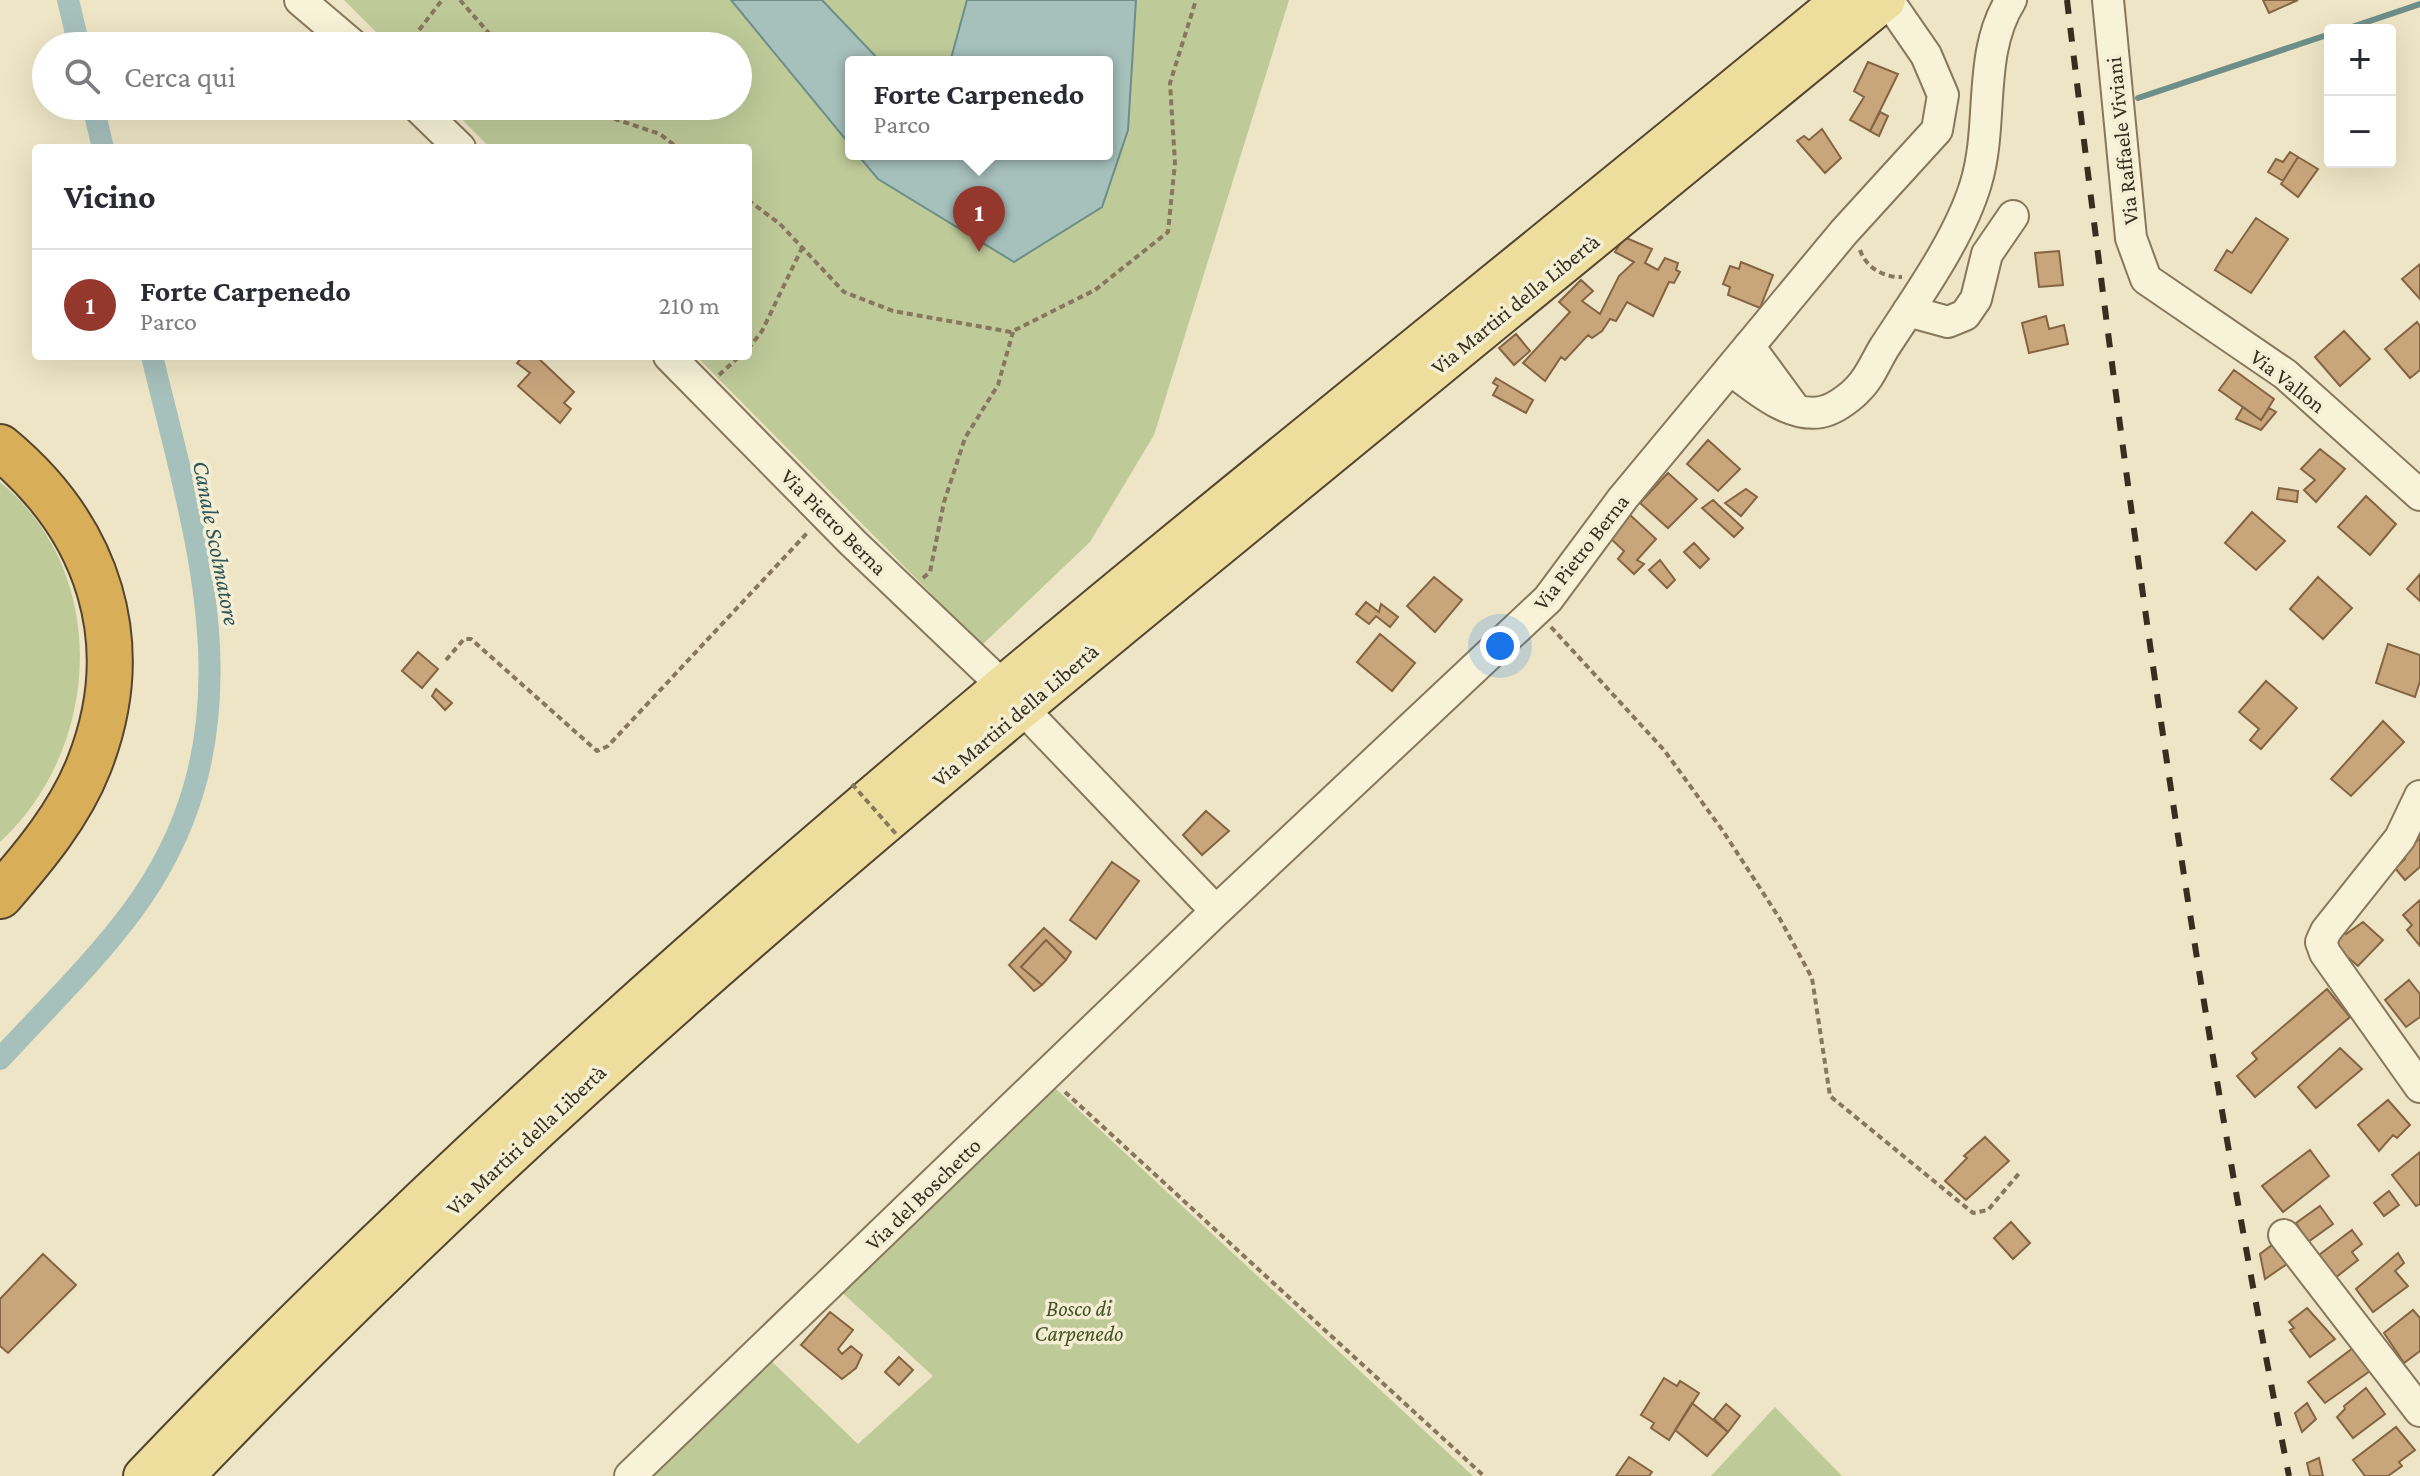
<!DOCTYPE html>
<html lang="it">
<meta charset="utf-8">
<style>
:root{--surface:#fff;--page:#f7f7f7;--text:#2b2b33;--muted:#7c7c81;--line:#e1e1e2;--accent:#94382e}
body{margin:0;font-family:"Crimson Pro",serif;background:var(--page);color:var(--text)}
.controls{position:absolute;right:24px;top:24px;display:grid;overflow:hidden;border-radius:8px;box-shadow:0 8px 32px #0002}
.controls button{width:72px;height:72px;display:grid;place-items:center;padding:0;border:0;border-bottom:2px solid var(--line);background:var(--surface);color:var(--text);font:40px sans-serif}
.you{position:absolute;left:1500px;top:646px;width:28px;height:28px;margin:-20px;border:6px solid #fff;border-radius:50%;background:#1a73e8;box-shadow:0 0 0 12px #1a73e833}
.badge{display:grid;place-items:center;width:52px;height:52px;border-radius:50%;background:var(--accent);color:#fff;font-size:26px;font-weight:700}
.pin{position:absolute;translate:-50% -66px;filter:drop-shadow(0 2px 4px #0008)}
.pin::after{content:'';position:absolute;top:42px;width:28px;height:24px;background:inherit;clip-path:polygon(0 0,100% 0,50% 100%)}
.popup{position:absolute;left:845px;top:56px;width:268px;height:104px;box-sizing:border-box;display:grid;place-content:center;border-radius:8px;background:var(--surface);filter:drop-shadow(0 2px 6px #0005);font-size:26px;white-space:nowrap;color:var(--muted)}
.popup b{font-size:30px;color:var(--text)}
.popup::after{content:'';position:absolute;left:50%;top:100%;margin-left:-16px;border:16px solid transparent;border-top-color:var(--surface)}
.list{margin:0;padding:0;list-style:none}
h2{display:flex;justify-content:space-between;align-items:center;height:104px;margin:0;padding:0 32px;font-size:34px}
h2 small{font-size:26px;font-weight:400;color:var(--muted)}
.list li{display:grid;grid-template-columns:52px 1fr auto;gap:24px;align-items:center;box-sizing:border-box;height:112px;padding:0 32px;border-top:2px solid var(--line)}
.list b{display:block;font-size:30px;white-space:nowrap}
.list p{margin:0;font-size:26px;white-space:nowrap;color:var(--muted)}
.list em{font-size:26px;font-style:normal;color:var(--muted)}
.icon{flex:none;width:44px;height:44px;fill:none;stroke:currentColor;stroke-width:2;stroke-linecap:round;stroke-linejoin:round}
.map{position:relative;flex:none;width:2420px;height:1476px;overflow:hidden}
.search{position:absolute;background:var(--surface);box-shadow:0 8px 32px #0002;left:32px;top:32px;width:720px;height:88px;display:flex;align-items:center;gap:20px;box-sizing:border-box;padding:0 28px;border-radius:44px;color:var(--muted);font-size:30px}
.panel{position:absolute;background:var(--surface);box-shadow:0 8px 32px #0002;left:32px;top:144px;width:720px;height:216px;border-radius:8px}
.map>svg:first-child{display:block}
.green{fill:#bfca99;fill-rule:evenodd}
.water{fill:#a6c0bb;stroke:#6d8e89;stroke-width:2}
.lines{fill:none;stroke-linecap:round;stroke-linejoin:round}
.stream{stroke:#6d8e89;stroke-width:6}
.canal{stroke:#a6c0bb;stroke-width:22}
.building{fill:#c9a57c;stroke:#856442;stroke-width:2}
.minor-casing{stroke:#87775c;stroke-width:34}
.major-casing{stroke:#554530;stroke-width:42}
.highway-casing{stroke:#554530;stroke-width:48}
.path{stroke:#87775c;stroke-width:4;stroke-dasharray:6 4;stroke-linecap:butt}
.minor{stroke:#f8f2d8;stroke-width:30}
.major{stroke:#eede9e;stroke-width:38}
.highway{stroke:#d8ae59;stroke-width:44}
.rail{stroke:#372e1f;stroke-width:6;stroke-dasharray:14 14;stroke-linecap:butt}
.path-bridge{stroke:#87775c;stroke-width:4;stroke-dasharray:6 4;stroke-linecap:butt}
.labels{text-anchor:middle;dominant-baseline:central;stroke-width:7;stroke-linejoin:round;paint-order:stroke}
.street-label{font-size:22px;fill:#372e1f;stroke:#f4eed4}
.park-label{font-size:22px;font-style:italic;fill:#435326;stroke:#f4eed4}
.water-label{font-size:24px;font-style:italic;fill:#2f5557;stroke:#f4eed4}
</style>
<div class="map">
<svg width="2420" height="1476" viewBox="0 0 2420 1476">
<rect width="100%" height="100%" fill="#ede5c5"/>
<path class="green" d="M344,0H1289L1154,435L1090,542L982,645L696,356H748V148H490L449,106H738V46H390ZM851,62H1107V154H851Z
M0,482C112,574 101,749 0,842Z
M1053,1079L1056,1089L1473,1476H640L766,1356L858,1444L933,1376L836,1287Z
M1775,1407L1842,1476H1711Z"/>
<path class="water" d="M731,0H822L881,62H851V146Z
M967,0H1136L1128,130L1102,207L1014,262L878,179L857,154H1107V62H950Z"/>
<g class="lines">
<path class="stream" d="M2343,30L2420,4
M2138,98L2330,34"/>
<path class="canal" d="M68,0L79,46
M93,106L103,148
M0,1059C45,1010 94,963 133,910C263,733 198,547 152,356"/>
</g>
<path class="building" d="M2263,0H2298L2269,13Z
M1868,62L1898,74L1870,131L1850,120L1864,97L1854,91Z
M1880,112L1888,116L1879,136L1870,131Z
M1822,129L1841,158L1825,173L1797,141L1804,136L1809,140Z
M2290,152L2298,157L2283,181L2268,172L2276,159L2283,162Z
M2298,157L2318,169L2298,197L2281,184Z
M2256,218L2288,239L2251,293L2215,270L2227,250L2232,253Z
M1624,237L1652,249L1645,263L1658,270L1665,258L1678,263L1676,270L1680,272L1674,283L1669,282L1653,316L1627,302L1616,321L1610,319L1602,331L1592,338L1588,335L1565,360L1561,357L1545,381L1523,363L1570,312L1559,302L1581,280L1593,291L1582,301L1600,314L1619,276L1634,262L1615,252Z
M2059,251L2063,285L2039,287L2035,253Z
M1741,262L1773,275L1760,308L1728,295L1730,287L1723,284L1730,266L1739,269Z
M2420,264V299L2402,279Z
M2046,316L2049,329L2064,325L2068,344L2029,353L2022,323Z
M2417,322L2420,326V370L2410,378L2385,349Z
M2344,331L2370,359L2340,386L2315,357Z
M1516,334L1530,351L1514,365L1499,348Z
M523,356H536L574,392L564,403L571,409L560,423L518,386L530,373L517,363Z
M2234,370L2274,399L2261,420L2219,390Z
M1496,378L1533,400L1526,413L1493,395L1498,386L1493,383Z
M2243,407L2261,420L2269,408L2276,412L2261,430L2236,419Z
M1708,440L1740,469L1718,491L1687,464Z
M2320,449L2345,469L2316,502L2304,490L2315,480L2301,469Z
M1668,473L1697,499L1668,528L1640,503Z
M2279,488L2298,491L2297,502L2277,499Z
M1746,489L1757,497L1741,516L1725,503Z
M2366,496L2396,524L2370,555L2338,527Z
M1713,500L1743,528L1734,537L1702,508Z
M2252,512L2285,541L2256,570L2225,543Z
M1629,514L1656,539L1637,560L1644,564L1634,574L1618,559L1624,551L1609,537Z
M1694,543L1709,559L1700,568L1684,552Z
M1660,560L1675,580L1667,588L1649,570Z
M2420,574V601L2407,589Z
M1434,577L1462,600L1435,632L1407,606Z
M2318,577L2352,608L2323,639L2290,609Z
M1366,602L1379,612L1381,604L1398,617L1390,627L1376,616L1369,624L1356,614Z
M1380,634L1415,663L1392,691L1357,662Z
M2388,644L2420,655V681L2415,697L2376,683Z
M418,652L438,669L422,688L402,671Z
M2266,681L2297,708L2261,749L2250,740L2259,729L2239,712Z
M436,689L452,703L445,710L432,696Z
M2383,721L2404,742L2351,796L2331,779Z
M1206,811L1229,831L1202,855L1183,835Z
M2420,832V867L2405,880L2395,868L2405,859L2401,855L2418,840L2415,837Z
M1112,862L1139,881L1096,939L1070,920Z
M2420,900V946L2407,930L2412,925L2403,915Z
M2363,922L2383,940L2358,966L2331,943L2341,931L2346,934Z
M1044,928L1071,952L1066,960L1046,940L1021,967L1042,985L1034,991L1009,965Z
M1046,940L1066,960L1042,985L1021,967Z
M2409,980L2420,994V1017L2406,1027L2385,1000Z
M2327,989L2350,1017L2255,1097L2237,1076L2257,1059L2252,1053Z
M2340,1048L2362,1069L2316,1108L2298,1087Z
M2388,1100L2410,1125L2397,1138L2393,1135L2379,1151L2358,1125Z
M1985,1137L2009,1161L1966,1200L1945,1181L1967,1158L1964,1156Z
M2310,1150L2329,1176L2283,1212L2262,1186Z
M2420,1152V1204L2416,1206L2392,1175Z
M2389,1191L2399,1205L2384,1216L2374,1203Z
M2320,1206L2333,1224L2308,1242L2296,1223Z
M2011,1222L2030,1243L2013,1259L1994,1238Z
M2352,1230L2362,1244L2352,1252L2358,1260L2335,1278L2319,1255Z
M2272,1245L2287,1264L2265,1279L2260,1254Z
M2398,1253L2404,1263L2395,1271L2408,1286L2373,1312L2356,1289Z
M43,1254L76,1285L8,1353L0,1346V1299Z
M2307,1308L2335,1339L2310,1357L2290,1330L2294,1328L2289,1322Z
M2413,1310L2420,1318V1351L2404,1363L2384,1333Z
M830,1312L853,1330L838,1349L842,1354L851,1346L862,1355L856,1368L842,1379L801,1345Z
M2353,1348L2370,1371L2325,1403L2308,1382Z
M899,1357L913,1370L899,1385L885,1372Z
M1664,1378L1677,1386L1680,1381L1699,1393L1669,1440L1651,1428L1654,1423L1641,1415Z
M2366,1388L2385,1414L2353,1438L2337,1417L2345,1409L2344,1406Z
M1692,1403L1728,1432L1707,1456L1675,1430Z
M2307,1403L2316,1419L2302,1432L2295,1413Z
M1726,1404L1740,1416L1728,1432L1714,1419Z
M2396,1427L2415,1450L2399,1462L2402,1466L2388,1476H2365L2353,1460Z
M1629,1457L1652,1472L1649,1476H1616Z
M2319,1458L2323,1476H2310L2307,1463Z"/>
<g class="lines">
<g class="minor-casing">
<path id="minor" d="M300,0L354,46
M2108,0L2131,238L2146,279L2285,374L2420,495
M417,106L460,148
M1908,311L1948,322L1965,315L1976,299L1987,254L2013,216
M1749,346L1793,406
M669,356L853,543L1003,686
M1730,369C1754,388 1795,423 1828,410C1837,407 1852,396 1858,389C1869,379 1876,361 1884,348C1915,300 1960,238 1976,183C1994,123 1977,54 2011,0
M1022,708L1216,911L1548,599L1623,498L1844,232L1937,130L1943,95L1926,55L1888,0
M2420,796L2400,838L2326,931L2321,942L2325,953L2420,1087
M2284,1235L2420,1411
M630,1476L1216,911"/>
</g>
<g class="major-casing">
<path id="major" d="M143,1476C662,932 1263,477 1841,0
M185,1476C506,1139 860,840 1220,546C1442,364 1664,182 1886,0"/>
</g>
<g class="highway-casing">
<path id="highway" d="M0,447C99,529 137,643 89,765C70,814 34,857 0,896"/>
</g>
<path class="path" d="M460,0L500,46
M407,46L442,0
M576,106L660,134L678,148
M748,200L780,224L844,292L893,311L1011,332L1095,290L1168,232L1175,163L1170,83L1196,0
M1860,250C1866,268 1885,278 1902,277
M748,349L762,331L802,248
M719,375L740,356
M923,578L930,572L944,502L965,438L998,385L1013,332
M1551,627L1664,750L1723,831L1780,919L1812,978L1830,1096L1973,1213L1988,1210L2021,1171
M446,660L464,639H471L597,751L608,746L809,531
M1065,1092L1484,1476"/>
<use href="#minor" class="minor"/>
<use href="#major" class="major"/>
<use href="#highway" class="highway"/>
<path class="rail" d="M2067,0C2126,495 2192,987 2289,1476"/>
<path class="path-bridge" d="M852,784L896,834"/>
</g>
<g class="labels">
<g class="street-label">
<text transform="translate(2122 141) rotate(-96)">Via Raffaele Viviani</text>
<text transform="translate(1515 304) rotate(-39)">Via Martiri della Libertà</text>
<text transform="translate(2288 381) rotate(38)">Via Vallon</text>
<text transform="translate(834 522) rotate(45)">Via Pietro Berna</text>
<text transform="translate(1581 552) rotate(-52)">Via Pietro Berna</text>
<text transform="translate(1015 715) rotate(-40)">Via Martiri della Libertà</text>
<text transform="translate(526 1140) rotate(-43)">Via Martiri della Libertà</text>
<text transform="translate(923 1194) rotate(-44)">Via del Boschetto</text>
</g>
<g class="park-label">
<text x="1079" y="1308">Bosco di<tspan x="1079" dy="25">Carpenedo</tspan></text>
</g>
<g class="water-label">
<text transform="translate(217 543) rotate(79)">Canale Scolmatore</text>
</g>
</g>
</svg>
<div class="controls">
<button>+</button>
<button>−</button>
</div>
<div class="you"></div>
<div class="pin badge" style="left:979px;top:252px">1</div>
<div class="popup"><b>Forte Carpenedo</b>Parco</div>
<div class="search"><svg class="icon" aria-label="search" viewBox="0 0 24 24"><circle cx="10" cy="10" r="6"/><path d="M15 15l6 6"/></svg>Cerca qui</div>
<section class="panel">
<h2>Vicino<small></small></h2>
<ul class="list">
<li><span class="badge">1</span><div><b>Forte Carpenedo</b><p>Parco</p></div><em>210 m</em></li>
</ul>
</section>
</div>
